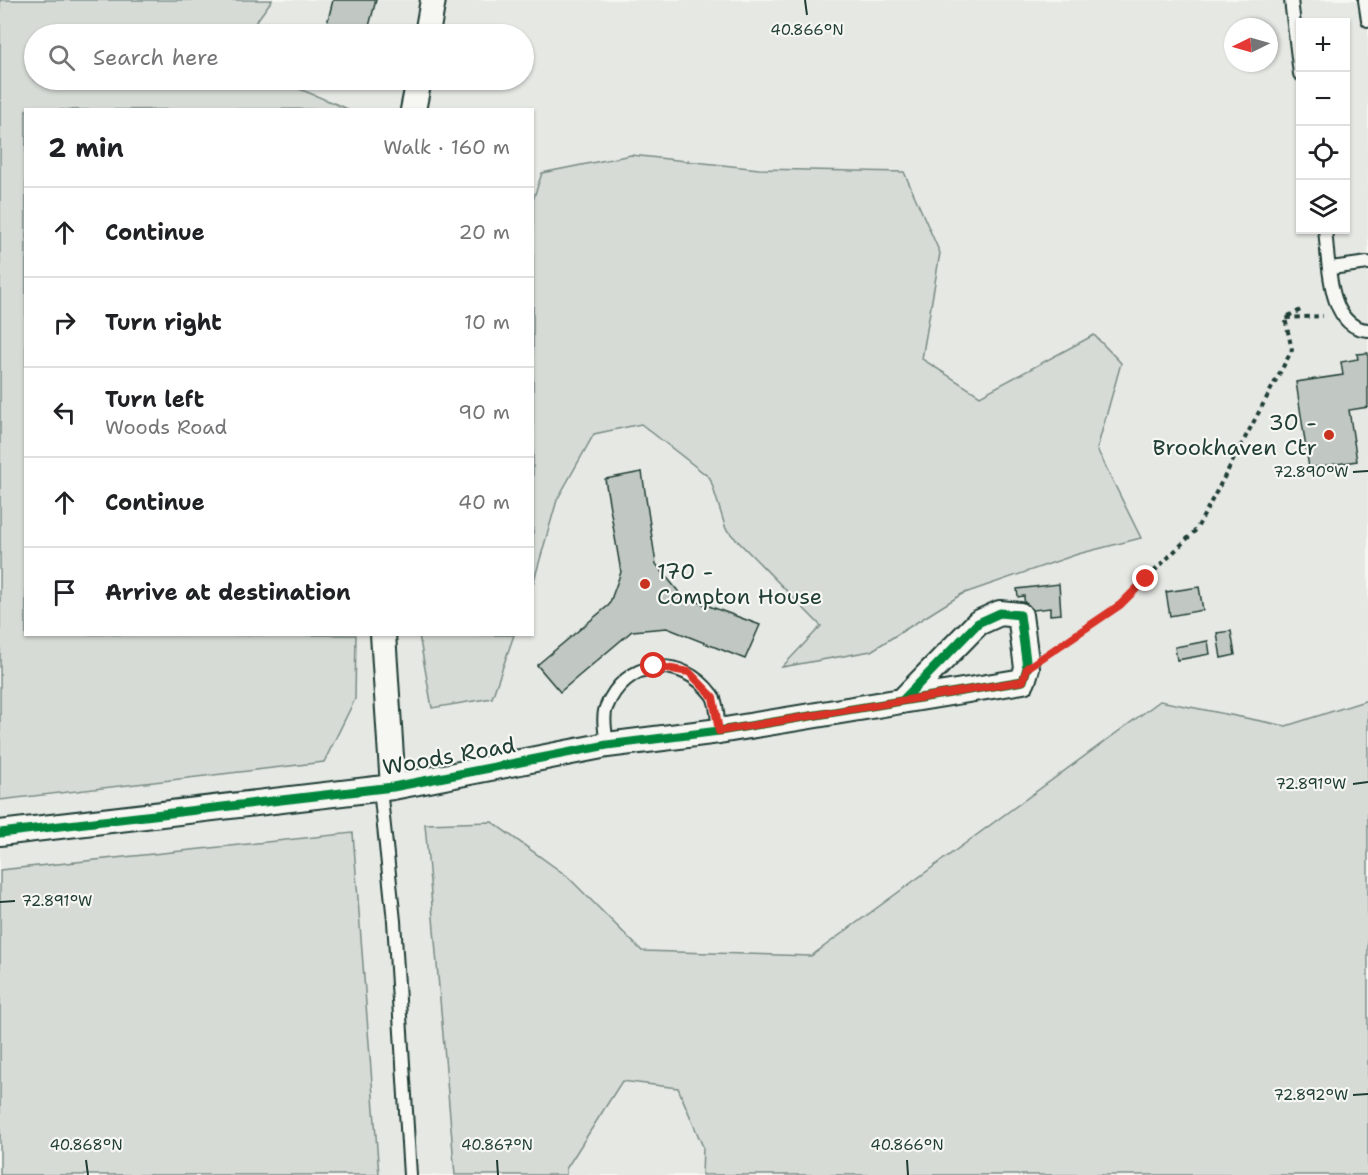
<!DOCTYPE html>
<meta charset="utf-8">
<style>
:root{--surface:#fff;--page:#f6f6f6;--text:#202124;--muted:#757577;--line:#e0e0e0}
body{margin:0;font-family:"Shantell Sans",sans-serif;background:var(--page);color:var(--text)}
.controls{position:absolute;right:18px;top:18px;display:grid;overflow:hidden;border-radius:0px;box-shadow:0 2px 4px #0004}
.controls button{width:54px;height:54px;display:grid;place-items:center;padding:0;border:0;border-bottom:2px solid var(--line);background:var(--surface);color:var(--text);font:30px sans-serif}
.compass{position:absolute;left:1224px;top:18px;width:54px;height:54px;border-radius:50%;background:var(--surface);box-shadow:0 2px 4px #0004;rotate:265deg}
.stop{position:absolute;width:18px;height:18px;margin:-14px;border:4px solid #d93025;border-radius:50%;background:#fff}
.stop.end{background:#d93025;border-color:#fff;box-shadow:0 2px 6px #0008}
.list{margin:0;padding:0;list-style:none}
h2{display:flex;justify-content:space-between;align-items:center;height:78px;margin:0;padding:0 24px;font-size:26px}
h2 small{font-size:20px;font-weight:400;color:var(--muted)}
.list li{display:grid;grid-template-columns:39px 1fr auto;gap:18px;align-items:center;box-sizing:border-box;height:90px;padding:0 24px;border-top:2px solid var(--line)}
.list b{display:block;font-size:22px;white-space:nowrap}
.list p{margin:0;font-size:20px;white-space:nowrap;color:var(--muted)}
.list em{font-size:20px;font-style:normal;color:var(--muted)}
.icon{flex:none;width:33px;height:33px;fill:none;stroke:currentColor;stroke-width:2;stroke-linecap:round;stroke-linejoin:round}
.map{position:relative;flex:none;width:1368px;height:1175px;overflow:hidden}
.search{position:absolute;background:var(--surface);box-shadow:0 2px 4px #0004;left:24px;top:24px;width:510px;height:66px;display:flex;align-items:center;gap:15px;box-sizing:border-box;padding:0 21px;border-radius:33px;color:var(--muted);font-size:22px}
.panel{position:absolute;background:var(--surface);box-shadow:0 2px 4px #0004;left:24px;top:108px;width:510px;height:528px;border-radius:0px}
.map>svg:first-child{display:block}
.built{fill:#e6e8e4;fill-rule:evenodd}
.green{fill:#d6dbd6;stroke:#7a8c85;stroke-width:1.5}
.building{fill:#c1c8c3;stroke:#1f3d34;stroke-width:1.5}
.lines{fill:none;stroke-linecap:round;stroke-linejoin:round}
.service-casing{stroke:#1f3d34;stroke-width:16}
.minor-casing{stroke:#1f3d34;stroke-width:28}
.path{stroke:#1f3d34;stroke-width:4;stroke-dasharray:4.5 4.5;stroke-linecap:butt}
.service{stroke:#f6f6f2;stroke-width:12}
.minor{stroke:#f6f6f2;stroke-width:24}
.cycleway-casing{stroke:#f6f6f2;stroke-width:13}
.cycleway{stroke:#00873e;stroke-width:9}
.route{stroke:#d93025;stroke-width:8}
.ticks{fill:none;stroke:#1f3d34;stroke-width:2}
.poi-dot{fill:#c8321e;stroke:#f6f6f2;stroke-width:2}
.labels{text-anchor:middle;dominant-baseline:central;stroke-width:4.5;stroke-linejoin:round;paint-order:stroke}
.poi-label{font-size:22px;fill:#1f3d34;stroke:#f6f6f2;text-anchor:end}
.street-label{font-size:22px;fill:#1f3d34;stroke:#f6f6f2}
.ticks-label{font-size:15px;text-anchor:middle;fill:#1f3d34;stroke:#f6f6f2;stroke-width:4.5;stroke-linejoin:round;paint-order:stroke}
</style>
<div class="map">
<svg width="1368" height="1175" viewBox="0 0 1368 1175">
<rect width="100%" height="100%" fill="#f6f6f2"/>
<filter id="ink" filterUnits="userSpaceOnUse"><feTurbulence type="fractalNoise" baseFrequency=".0167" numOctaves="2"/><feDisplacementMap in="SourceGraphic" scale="12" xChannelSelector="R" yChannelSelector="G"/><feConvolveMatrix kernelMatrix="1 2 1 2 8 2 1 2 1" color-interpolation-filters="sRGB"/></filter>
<g filter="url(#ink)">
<path class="built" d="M0,0H1368V1175H0ZM1300,22H1346V230H1300ZM1233,27H1269V63H1233ZM34,34H524V80H34ZM26,110H532V634H26Z"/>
<path class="green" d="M0,0H272L250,30L251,34H34V80H278L348,109L26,110V634L356,635L355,699L324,762L0,800Z
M631,155L759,169L904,172L940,253L922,359L980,396L1094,335L1121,363L1097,449L1141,538L1078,554L962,594L871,651L782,667L821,626L726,529L710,478L641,424L594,434L557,500L533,584V200L542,173Z
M419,635H514L492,698L432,708Z
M1368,700V1175H702L703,1147L678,1088L622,1081L566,1169V1175H455L425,824L492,822L567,876L642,951L811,956L1160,701L1286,726Z
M353,833L379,1175H0V870Z"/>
<path class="building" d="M333,0H376L367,34H351L326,28Z
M1368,353V407L1349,410L1357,461L1309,468L1296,382L1343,375L1341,362L1358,359L1357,354Z
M642,472L656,564L682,596L760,625L745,659L667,628L632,631L560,692L537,665L609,605L621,572L605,479Z
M1059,584L1061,614L1050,615V608L1025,611L1024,596L1018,597L1017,589Z
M1199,587L1203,610L1170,616L1166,592Z
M1231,631L1235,655L1221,658L1217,633Z
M1208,641L1210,654L1177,660L1175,647Z"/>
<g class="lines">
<g class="service-casing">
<path id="service" d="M1291,0L1300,74
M1365,0L1368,20
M1325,230C1329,260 1327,328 1368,330
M1331,268L1368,263
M607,745C606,735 602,718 606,708C625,659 681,653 712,695C718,703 717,721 719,731
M380,789L394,921L410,1175"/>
</g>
<g class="minor-casing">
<path id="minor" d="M427,34L433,0
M413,110L419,80
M383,634L393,787
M0,833L393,787L607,745L719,731L1023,681L1027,668L1020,615L1000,613L978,623L902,701"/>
</g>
<path class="path" d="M1288,316L1303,309
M1048,654L1120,605L1196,530L1292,350L1285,318L1323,316"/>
<use href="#service" class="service"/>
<use href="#minor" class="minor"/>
<g class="cycleway-casing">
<path id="cycleway" d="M0,833L393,787L607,745L719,731L1023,681L1027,668L1020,615L1000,613L978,623L902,701"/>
</g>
<use href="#cycleway" class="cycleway"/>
</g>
</g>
<g class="lines" filter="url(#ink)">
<path class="route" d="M654,666L689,672L713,697L719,731L1023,681L1027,668L1120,605L1146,579"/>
</g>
<path class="ticks" d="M805,0L807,15M1353,472L1368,471M1353,784L1368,782M0,902L15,901M1353,1095L1368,1094M86,1160L88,1175M497,1160L498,1175M907,1160L908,1175"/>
<g class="poi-dot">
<circle cx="1329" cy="435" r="6"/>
<circle cx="645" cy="584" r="6"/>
</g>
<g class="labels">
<g class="poi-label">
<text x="1317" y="422">30 -<tspan x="1317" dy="25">Brookhaven Ctr</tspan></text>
<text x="657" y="571" text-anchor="start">170 -<tspan x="657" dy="25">Compton House</tspan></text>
</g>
<g class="street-label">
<text transform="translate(449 756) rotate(-10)">Woods Road</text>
</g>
</g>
<g class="ticks-label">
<text x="807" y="35">40.866°N</text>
<text x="1311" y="477">72.890°W</text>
<text x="1311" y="789">72.891°W</text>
<text x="57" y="906">72.891°W</text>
<text x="1311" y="1100">72.892°W</text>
<text x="86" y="1150">40.868°N</text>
<text x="497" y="1150">40.867°N</text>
<text x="907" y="1150">40.866°N</text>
</g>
</svg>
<div class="controls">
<button>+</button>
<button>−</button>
<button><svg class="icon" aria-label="locate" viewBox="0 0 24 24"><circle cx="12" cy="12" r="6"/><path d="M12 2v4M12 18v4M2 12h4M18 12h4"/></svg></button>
<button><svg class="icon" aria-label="layers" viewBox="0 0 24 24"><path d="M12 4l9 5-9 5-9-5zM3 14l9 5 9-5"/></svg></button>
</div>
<svg class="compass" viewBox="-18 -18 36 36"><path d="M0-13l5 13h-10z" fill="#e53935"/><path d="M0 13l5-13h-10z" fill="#757577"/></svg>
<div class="stop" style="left:654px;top:666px"></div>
<div class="stop end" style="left:1146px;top:579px"></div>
<div class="search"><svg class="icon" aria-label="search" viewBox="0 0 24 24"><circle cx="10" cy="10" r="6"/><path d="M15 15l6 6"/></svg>Search here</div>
<section class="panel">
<h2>2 min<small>Walk · 160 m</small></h2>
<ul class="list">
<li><svg class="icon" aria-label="ahead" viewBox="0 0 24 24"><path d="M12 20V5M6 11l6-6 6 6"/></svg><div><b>Continue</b></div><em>20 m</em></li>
<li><svg class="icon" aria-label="right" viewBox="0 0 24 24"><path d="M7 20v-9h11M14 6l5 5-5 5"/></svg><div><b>Turn right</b></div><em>10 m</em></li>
<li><svg class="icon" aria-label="left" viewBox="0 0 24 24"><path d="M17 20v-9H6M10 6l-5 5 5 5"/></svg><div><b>Turn left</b><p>Woods Road</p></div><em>90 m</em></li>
<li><svg class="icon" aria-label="ahead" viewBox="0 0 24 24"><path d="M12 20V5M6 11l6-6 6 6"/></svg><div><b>Continue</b></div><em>40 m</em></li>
<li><svg class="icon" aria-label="arrive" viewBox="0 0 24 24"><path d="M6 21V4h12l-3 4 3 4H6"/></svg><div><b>Arrive at destination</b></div></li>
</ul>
</section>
</div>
